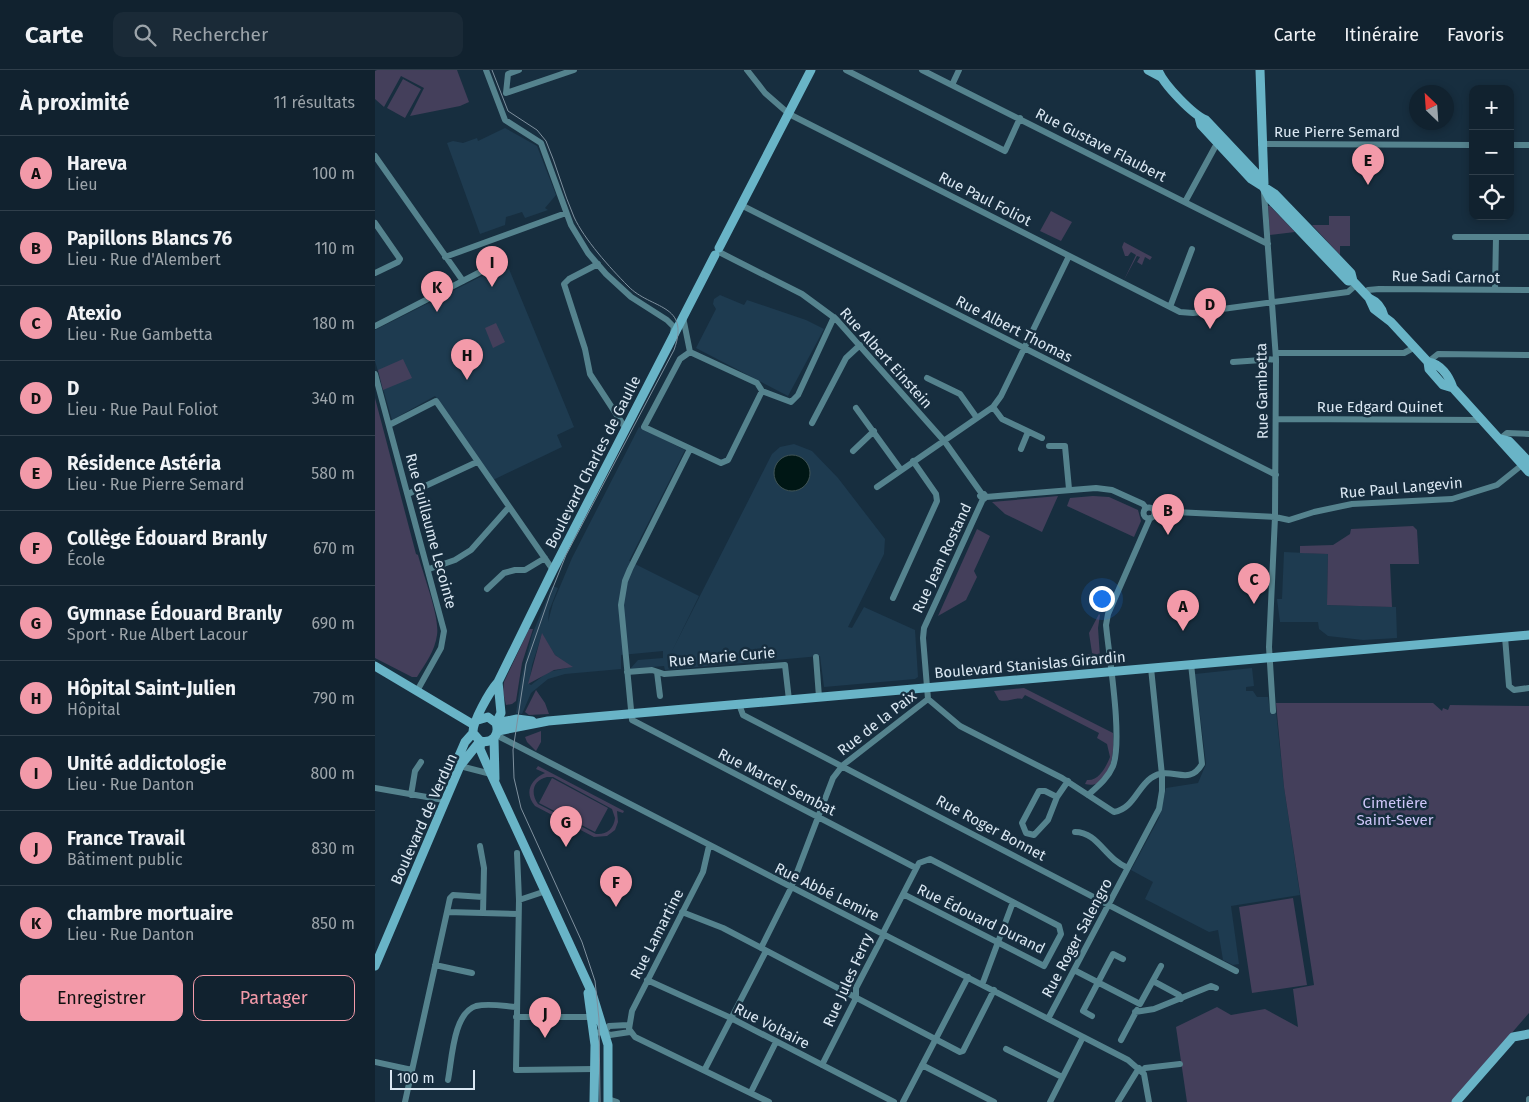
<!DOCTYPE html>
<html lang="fr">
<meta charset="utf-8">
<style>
:root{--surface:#11222f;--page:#1a2a37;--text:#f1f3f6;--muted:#9ca4aa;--line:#303f4b;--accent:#f39aa9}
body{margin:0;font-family:"Fira Sans",sans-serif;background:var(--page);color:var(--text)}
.controls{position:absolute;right:15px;top:15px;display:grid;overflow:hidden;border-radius:10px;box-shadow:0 2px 8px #0003}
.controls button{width:45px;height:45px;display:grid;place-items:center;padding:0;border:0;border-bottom:1px solid var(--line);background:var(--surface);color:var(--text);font:25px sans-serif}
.compass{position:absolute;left:1034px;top:15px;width:45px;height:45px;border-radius:50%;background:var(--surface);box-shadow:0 2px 8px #0003;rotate:335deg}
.scale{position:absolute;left:15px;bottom:12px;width:85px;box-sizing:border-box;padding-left:5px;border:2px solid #dae7f2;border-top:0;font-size:14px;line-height:18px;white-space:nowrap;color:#dae7f2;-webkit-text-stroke:4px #172e3f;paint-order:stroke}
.you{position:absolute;left:726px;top:528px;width:18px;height:18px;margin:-12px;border:4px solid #fff;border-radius:50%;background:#1a73e8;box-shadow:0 0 0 8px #1a73e833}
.badge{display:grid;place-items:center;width:32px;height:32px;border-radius:50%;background:var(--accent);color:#111;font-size:16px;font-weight:700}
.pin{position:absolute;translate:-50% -41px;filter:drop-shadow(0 1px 2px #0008)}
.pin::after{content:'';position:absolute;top:26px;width:18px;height:15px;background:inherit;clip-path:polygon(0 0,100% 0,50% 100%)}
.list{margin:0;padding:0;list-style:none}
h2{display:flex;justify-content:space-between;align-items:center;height:65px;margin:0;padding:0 20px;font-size:21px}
h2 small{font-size:16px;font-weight:400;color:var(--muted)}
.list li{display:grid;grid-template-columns:32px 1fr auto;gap:15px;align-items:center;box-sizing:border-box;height:75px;padding:0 20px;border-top:1px solid var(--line)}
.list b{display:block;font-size:19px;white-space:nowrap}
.list p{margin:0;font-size:16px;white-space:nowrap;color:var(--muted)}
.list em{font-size:16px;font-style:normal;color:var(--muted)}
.actions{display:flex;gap:10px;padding:15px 20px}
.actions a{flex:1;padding:11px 0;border:1px solid var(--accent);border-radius:10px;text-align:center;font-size:18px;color:var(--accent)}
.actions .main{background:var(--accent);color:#111}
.icon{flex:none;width:28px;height:28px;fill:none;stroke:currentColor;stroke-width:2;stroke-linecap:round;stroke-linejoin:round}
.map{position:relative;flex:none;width:1154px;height:1032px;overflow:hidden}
header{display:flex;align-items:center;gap:30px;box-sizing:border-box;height:70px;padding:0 25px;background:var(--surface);border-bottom:1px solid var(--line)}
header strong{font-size:24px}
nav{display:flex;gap:28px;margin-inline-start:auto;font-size:18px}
.search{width:350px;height:45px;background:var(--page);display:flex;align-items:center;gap:12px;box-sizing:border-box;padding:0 18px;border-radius:10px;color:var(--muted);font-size:19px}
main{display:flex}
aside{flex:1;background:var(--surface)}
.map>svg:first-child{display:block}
.built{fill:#1e3b50;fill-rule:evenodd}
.green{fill:#443f5b;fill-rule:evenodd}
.water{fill:#001715;stroke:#415557}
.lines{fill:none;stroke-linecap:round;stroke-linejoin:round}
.street{stroke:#55838e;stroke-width:6}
.secondary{stroke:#69b4c7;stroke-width:9}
.tram{stroke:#7e909e;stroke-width:1}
.labels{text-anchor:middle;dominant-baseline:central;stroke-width:5;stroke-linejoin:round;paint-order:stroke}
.street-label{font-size:15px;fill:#dae7f2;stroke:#172e3f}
.park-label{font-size:15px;fill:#cdc5f7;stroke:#172e3f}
</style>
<header>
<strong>Carte</strong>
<div class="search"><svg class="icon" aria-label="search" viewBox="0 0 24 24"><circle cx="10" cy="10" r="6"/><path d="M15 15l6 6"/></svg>Rechercher</div>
<nav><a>Carte</a><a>Itinéraire</a><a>Favoris</a></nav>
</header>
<main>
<aside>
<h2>À proximité<small>11 résultats</small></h2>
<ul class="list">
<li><span class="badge">A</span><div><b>Hareva</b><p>Lieu</p></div><em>100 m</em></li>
<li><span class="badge">B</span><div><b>Papillons Blancs 76</b><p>Lieu · Rue d'Alembert</p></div><em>110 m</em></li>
<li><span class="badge">C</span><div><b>Atexio</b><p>Lieu · Rue Gambetta</p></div><em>180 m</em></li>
<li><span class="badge">D</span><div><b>D</b><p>Lieu · Rue Paul Foliot</p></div><em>340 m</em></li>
<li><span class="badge">E</span><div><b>Résidence Astéria</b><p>Lieu · Rue Pierre Semard</p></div><em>580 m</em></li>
<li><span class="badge">F</span><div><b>Collège Édouard Branly</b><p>École</p></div><em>670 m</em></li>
<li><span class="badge">G</span><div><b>Gymnase Édouard Branly</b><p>Sport · Rue Albert Lacour</p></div><em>690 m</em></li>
<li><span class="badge">H</span><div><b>Hôpital Saint-Julien</b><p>Hôpital</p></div><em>790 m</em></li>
<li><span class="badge">I</span><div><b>Unité addictologie</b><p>Lieu · Rue Danton</p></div><em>800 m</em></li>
<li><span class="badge">J</span><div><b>France Travail</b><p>Bâtiment public</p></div><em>830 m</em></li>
<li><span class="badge">K</span><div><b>chambre mortuaire</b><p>Lieu · Rue Danton</p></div><em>850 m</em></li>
</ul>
<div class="actions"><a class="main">Enregistrer</a><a>Partager</a></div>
</aside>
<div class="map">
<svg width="1154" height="1032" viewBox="0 0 1154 1032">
<rect width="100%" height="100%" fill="#172e3f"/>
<path class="built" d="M130,58L162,76L181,125L170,138L173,140L150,148L147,142L131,147L130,155L105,164L72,73L78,71L88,73L102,68L103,71Z
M134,199L199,357L182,365L187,377L118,410L60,326L17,350L0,291V260L111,204L117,207Z
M345,225L369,235L372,230L431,250L449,259L413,326L321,278L341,239L338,234L339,229Z
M264,357L310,380L254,491L324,526L297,581L397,384L405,377L419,374L437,381L463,408L510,469L509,484L473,557L477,558L489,537L540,560L543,607L540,609L449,617L445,586L290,600L289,596L255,599L263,590L288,588V581L246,585V599L190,604L173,609L156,623L147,644L141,643L146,609L157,565L177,516L183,518L174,541L173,552L178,533L197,488ZM417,385L424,386L435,403L432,413L411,420L405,415L401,407ZM167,564L180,585L197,597L173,602L156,615L154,614L157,595Z
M909,482L953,484L952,535L1021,537L1022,568L988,570L953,566L944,559L943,552H905L902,529H907Z
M877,598L879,616L871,617V621H878L882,627H893L895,641H901L909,717L925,825L856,836L864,894L858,895L848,890L843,860L834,862L770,829L778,812L756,800L784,748L791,718L823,713L831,694L820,604Z"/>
<path class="green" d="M2,0H82L94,32L85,36L35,46L49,18L26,6L9,37L0,29V1Z
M28,9L46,19L30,48L12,38Z
M893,136H895L920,162L895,165Z
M676,141L697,152L686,171L665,161Z
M954,146H975V176H965V185L937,155H954Z
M749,172L777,187L775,190L770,187L767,195L762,192L765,187L762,186L749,210L761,185L756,182L753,186H750L747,177Z
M121,253L130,272L118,278L110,258Z
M28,289L37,308L8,320L3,300Z
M0,328L41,484L43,485C48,504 65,547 62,565C60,581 50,594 42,607H37L0,588Z
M683,426L667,462L630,444L617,432Z
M718,426L734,427L763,440L766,451L759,467L692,436L695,428Z
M1038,456L1042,460L1044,494H1015L1017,537L952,535L953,484L925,483V476L958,475L975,464L976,459Z
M602,459L615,466L599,501L602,507L591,530L563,546Z
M724,544L725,545L723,558L725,587L717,583L714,563Z
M154,559H158L147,593L141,631L137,634L131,635L128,622L129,612Z
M167,563L180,585L198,597L179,600L153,614Z
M713,584H716L718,594L670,599L652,603L650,600L638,601L635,599L708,591Z
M649,618L738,663C740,680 736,721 710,714L712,710C724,711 731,697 735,687L732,674L722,668L724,663L650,625L647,629C639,627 633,633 624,630L619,621Z
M161,620L170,633L174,644L154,645L150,642Z
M901,633H1058L1067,641L1068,638L1073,640L1075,635L1154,636V943L1077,1032H812L801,957L842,937L856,945L890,939L923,957L918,919L939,915L909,717Z
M166,661V672L161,681L152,672L150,667Z
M163,696L249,741L248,743L242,741L243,752L240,760L232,766L219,767L160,736C149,723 155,710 170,703L161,699ZM172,707H178L237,739L240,748C239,759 231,765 221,764L163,734C155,723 158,710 172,707Z
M177,708L233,738L220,762L164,733Z
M918,828L932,915L877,923L864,837Z"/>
<path class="water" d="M399 403a18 18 0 1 1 36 0a18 18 0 1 1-36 0Z"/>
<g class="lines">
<path class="street" d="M111,0L130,50L166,73L196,155L213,183L231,204L256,227L292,250L299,257L298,264
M144,0L133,4L131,23L199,0
M372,0L390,23L414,44L805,242L818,243L973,222L981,215
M471,0L630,81L645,48
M547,0L893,174
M577,15L584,0
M886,74L1098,75
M1135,75H1154
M0,86L88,211
M889,123L901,289L900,447L894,577L898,641
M810,132L840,77L844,74
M366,135L901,405
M0,153L25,189L23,192L0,203
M1080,167H1154
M346,183L427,224L461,249L570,372L607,424
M70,187L191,143
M223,194L194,209L189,214L210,279L215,304L251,359
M1120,220L1121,167
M989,224L993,220L1004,219L1154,220
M795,237L817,179
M308,247L315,282
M0,256L113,198
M315,282L305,289L269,357L346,393L353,390L387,321
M315,282L382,313L387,321L416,332L423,325L459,247
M901,283H1029L1040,277
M858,292L901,289
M1053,292L1063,284L1154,285
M0,304L69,561L66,578L42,621
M552,308L585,324L602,348
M618,337L627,349L667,368
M481,338L526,400
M902,349L1108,350
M437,353L471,288L485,275
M14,355L61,331L178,500
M1125,369L1132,363L1154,364
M674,376H690L694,419
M315,379L255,499L250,511L246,535L257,650L541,798
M646,379L653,362
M478,381L499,361
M502,417L618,337L626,326L694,186
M33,424L102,392
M611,427L609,424L605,426L609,429L611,427L721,418L737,420L768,434L771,438
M768.5 443a5.5 5.5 0 1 1 11 0a5.5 5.5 0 1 1-11 0Z
M780,441L900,447L914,450L939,442L977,434L1077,429L1122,415L1147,395
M54,499L80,490L96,480L134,437
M112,519L129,503L140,500H150L170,488
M518,528L562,431L561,424L538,391
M1130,567L1134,616L1139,620L1154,618
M441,587L444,627
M252,602L277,600L289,604L410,595L414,630
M282,602L285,626
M553,629L585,656L687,708L739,742C758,739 762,718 776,708C796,694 813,718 827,694L816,594
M553,629L548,568L549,558L608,429
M364,634L368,645L861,901
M121,665L753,990L769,1004L774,1032
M85,696L116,704
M0,718L69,730
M36,725L40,701L46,692
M713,725C723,716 733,708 738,696C748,669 734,587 731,555L733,544L775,448
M682,727L670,721H664L647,753L651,763L659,765L673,750L682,727L693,711
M700,762C723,762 730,789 753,798
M105,776L109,798L108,843
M334,776L328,802L257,941L254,959L260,967L394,1032
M142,783L144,830L171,821
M144,830L141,1000L220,999
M72,842L75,828L78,825L108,827
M307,842L348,858L585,982L588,981L619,920
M386,878L416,818L458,708L468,695L553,629
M60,895L97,903
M699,900L765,934L786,896
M272,910L356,948L519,1032
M778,911L804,925L806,929
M607,915L638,832
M760,942L779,939L836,916L841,918
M717,946L708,941L738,884L748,889
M141,947H216
M673,949L784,739L787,721V705L776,598
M229,962L234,956L253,955
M219,963L229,962L235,965L255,962
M746,970L762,940
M631,979L687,1007
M0,992L37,1000
M447,995L481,928V918L508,866V863L544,793L555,789L684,856L686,864L669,896L528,824
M547,995L619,1032
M330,999L391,881
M767,1001L770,998L805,994
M73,1010C77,990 78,943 101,936C114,933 128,936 141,937
M376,1022L401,972
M233,1029L242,1032
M30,1032L72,842L143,844
M528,1032L593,907
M675,1032L708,967
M743,1032L764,998
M1154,1032V1029"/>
<path class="secondary" d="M773,0L786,7
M783,0C788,14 818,45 831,50L881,103L895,129L973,211H978L994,228L999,239L1016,252L1053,292C1066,294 1074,306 1078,318L1154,402
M885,0L889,114
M824,47L826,55L876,109L900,124L976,203L978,211
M344,178L436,0
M994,228C1003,232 1007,237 1009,246
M1053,292L1054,299L1068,315L1078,318
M1126,369L1134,371L1154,392
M0,596L99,655
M103,650L113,647L121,653C125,665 117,674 105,671L98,663C97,652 115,621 123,612L178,500L340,185
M121,653L126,643L123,612
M121,653L142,649L157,651
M123,661L173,651L1154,565
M119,668L120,709
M106,671L105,679L116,704L217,923L233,975V1032
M80,695L90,672L98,663
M0,896L85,696L105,671
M213,923L220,975L219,1032
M1081,1032L1138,967L1154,964"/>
<path class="tram" d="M117,0L133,41L162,60L171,71C182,96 188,122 199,147C209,169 235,198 253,216C276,240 316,233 299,280L191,485L175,525L151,594L138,680L139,708L146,738L207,872L220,911L224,949L225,1032"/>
</g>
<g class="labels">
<g class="street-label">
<text x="962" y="62">Rue Pierre Semard</text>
<text transform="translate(726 75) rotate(27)">Rue Gustave Flaubert</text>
<text transform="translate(610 129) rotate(27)">Rue Paul Foliot</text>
<text transform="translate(1071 207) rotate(1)">Rue Sadi Carnot</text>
<text transform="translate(639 259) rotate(27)">Rue Albert Thomas</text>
<text transform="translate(511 288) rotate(48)">Rue Albert Einstein</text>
<text transform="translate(887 321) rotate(-91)">Rue Gambetta</text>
<text x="1005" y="337">Rue Edgard Quinet</text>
<text transform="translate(218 392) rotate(-63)">Boulevard Charles de Gaulle</text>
<text transform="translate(1026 418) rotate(-5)">Rue Paul Langevin</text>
<text transform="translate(56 461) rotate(75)">Rue Guillaume Lecointe</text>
<text transform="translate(567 488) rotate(-65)">Rue Jean Rostand</text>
<text transform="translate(347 587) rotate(-5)">Rue Marie Curie</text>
<text transform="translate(655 595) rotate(-5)">Boulevard Stanislas Girardin</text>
<text transform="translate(502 653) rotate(-38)">Rue de la Paix</text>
<text transform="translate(402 712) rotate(27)">Rue Marcel Sembat</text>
<text transform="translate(49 749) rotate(-66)">Boulevard de Verdun</text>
<text transform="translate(616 758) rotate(28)">Rue Roger Bonnet</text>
<text transform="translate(452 822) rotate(26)">Rue Abbé Lemire</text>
<text transform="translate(606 849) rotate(26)">Rue Édouard Durand</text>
<text transform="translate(282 864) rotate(-63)">Rue Lamartine</text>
<text transform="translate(702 868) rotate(-62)">Rue Roger Salengro</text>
<text transform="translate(473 910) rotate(-66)">Rue Jules Ferry</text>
<text transform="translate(397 956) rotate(27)">Rue Voltaire</text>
</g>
<g class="park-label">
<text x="1020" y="733">Cimetière<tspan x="1020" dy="17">Saint-Sever</tspan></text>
</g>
</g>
</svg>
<div class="controls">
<button>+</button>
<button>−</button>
<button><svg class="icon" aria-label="locate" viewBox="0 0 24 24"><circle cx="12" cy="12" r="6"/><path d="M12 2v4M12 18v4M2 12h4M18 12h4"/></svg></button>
</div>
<svg class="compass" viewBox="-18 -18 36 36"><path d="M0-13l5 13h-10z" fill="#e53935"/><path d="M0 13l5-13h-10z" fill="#9ca4aa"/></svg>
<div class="scale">100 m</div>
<div class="you"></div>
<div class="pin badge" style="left:808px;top:561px">A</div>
<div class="pin badge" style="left:793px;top:465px">B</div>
<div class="pin badge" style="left:879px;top:534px">C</div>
<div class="pin badge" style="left:835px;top:259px">D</div>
<div class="pin badge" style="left:993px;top:115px">E</div>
<div class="pin badge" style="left:241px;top:837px">F</div>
<div class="pin badge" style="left:191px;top:777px">G</div>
<div class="pin badge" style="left:92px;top:310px">H</div>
<div class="pin badge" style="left:117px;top:217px">I</div>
<div class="pin badge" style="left:170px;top:968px">J</div>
<div class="pin badge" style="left:62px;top:242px">K</div>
</div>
</main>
